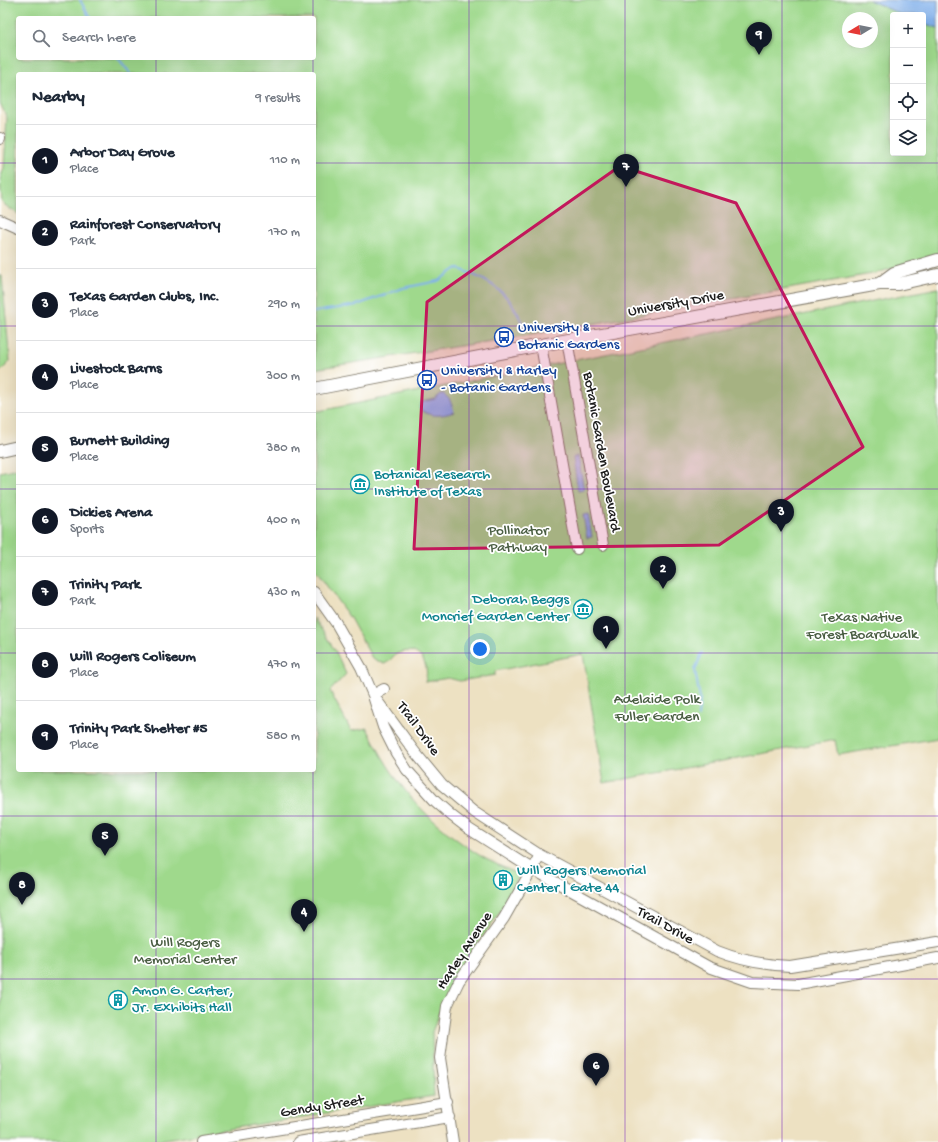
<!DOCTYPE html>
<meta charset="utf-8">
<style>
:root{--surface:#fff;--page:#f6f6f7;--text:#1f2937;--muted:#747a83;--line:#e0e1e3;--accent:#111827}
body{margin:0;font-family:"Gochi Hand",sans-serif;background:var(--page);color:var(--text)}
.controls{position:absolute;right:12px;top:12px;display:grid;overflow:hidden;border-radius:4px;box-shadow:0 4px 16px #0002}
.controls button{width:36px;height:36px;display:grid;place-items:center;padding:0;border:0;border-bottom:1px solid var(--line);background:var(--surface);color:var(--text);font:20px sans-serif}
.compass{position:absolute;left:842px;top:12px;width:36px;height:36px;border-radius:50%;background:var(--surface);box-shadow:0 4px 16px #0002;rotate:260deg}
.you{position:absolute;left:480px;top:649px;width:14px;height:14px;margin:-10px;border:3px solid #fff;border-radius:50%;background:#1a73e8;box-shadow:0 0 0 6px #1a73e833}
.badge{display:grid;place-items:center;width:26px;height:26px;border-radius:50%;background:var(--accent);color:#fff;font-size:13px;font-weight:700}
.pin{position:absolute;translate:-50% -33px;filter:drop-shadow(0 1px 2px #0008)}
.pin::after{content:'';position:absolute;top:21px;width:14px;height:12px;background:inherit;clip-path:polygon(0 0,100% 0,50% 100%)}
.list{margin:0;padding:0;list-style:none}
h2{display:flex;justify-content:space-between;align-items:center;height:52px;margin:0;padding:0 16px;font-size:17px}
h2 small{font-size:13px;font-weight:400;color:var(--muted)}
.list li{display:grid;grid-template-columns:26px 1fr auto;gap:12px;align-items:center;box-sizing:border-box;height:72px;padding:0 16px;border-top:1px solid var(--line)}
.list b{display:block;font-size:15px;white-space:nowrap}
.list p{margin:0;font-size:13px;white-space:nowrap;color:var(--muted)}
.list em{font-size:13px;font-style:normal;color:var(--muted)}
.icon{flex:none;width:22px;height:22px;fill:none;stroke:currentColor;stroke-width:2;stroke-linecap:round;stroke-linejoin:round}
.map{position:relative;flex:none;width:938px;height:1142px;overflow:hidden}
.search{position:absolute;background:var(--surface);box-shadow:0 4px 16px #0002;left:16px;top:16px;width:300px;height:44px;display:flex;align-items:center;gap:10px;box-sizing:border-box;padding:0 14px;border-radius:4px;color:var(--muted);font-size:15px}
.panel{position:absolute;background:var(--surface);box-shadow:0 4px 16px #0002;left:16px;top:72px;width:300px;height:700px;border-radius:4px}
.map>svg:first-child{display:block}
.green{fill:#9fd98c;stroke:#5e7a54;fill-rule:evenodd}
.water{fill:#81b1ec;stroke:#4e6684}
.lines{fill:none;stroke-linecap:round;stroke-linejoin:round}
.stream{stroke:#81b1ec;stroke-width:2}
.minor-casing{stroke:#847e6f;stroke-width:12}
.major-casing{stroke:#847e6f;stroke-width:14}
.minor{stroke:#fff;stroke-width:10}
.major{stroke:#fff;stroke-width:12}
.marked{fill:#c2185b;fill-opacity:0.2;stroke:#c2185b;stroke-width:3;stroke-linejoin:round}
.grid{fill:none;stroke:#7b2cbf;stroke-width:1;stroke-opacity:0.55}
.labels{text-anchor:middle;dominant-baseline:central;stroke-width:3.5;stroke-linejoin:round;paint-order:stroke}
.street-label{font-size:15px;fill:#1c1c1c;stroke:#fff}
.transit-label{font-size:15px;fill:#164399;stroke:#fff;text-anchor:start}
.culture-label{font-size:15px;fill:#0d838f;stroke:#fff;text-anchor:start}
.park-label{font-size:15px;fill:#4a5e43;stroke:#fff}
</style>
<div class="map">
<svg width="938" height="1142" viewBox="0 0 938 1142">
<rect width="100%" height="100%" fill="#fff"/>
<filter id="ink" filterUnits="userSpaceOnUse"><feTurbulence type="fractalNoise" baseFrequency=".025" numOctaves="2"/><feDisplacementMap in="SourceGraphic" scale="8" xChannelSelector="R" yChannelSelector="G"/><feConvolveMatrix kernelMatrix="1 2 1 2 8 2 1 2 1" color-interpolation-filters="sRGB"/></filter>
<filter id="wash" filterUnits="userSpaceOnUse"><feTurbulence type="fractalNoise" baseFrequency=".012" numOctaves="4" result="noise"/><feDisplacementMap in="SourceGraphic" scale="16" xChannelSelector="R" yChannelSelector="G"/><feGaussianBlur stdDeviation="0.9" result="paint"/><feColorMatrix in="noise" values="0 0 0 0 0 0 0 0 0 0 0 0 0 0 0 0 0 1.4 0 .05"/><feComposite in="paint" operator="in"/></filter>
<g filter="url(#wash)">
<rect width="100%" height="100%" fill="#ede1c2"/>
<path class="green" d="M0,0H869L902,15H893V153H923V23L938,28V254L877,273L530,335L314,369V74H18V214L2,203L0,179L4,168L7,118L0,103ZM18,18H314V58H18ZM848,18H872V42H848Z
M0,275L2,276L10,361L0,372Z
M938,288V738L838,755L835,740L604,783L583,654L495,671V675L460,681L448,678L425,682C431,665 419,645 399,653C392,655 391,662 384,664L372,658L350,618L314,568V412Z
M18,468V770H314V618L336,652L346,674L330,691L351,731L367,728C394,783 422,817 473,851C487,861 504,867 519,875L503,907L452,981L432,1032L434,1096L147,1142H0V472Z"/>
<path class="water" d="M869,0H938V28L923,23V15H902Z
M441,394H444L450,400L454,412C443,416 428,418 419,408L422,402L435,399Z
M578,456L584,490L578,491L573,457Z
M588,514L592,537L587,538L583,515Z"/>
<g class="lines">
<path class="stream" d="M80,0L90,18
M118,58L131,74
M314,312L357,305L403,288L438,281L457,268C492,281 513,294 525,331
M698,717L700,699L695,670L702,653"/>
</g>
</g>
<g filter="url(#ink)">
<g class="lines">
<g class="minor-casing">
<path id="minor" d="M0,138V139
M0,220L18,228
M567,340L603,545
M541,345L577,549
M314,592L336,623L361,667L373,695L414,751L442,785L474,812L540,855L717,951C742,961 763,965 790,966L938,942
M373,695L384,689
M374,699L383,727L396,753L407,770L435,801L452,816L469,829L532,869L709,967L752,982L798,984L938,958
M201,1142L448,1102
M298,1142L450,1117
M453,1142L440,1058L447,1006L459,981L504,918L540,855"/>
</g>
<g class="major-casing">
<path id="major" d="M879,284L894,273L938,260
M314,389L541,345L879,284H898L938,275
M0,451L18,447"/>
</g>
<use href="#minor" class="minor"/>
<use href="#major" class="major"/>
</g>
</g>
<path class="marked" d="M620,166L736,203L863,447L719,545L414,549L427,302Z"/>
<path class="grid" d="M156,0V18M313,0V18M469,0V1142M625,0V1142M782,0V1142M156,58V74M313,58V74M0,163H18M314,163H938M0,326H18M314,326H938M0,489H18M314,489H938M0,653H18M314,653H938M156,770V1142M313,770V1142M0,816H938M0,979H938"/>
<defs>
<g id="bus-ring" transform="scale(1)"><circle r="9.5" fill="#fff" stroke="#1a4fb4" stroke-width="1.5"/><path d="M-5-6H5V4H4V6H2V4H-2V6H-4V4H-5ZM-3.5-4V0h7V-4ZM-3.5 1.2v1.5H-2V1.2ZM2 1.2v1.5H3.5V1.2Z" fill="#1a4fb4"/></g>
<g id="museum-ring" transform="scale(1)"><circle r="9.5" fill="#fff" stroke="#0f9aa8" stroke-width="1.5"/><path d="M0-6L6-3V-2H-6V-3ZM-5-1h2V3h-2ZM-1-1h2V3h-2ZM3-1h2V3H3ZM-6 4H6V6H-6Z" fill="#0f9aa8"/></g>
<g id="building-ring" transform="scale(1)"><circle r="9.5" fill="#fff" stroke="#0f9aa8" stroke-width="1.5"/><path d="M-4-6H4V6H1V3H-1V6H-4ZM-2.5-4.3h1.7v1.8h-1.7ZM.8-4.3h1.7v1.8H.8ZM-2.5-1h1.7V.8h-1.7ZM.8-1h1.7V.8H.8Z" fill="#0f9aa8"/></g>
</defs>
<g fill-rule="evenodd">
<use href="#bus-ring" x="504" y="337"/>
<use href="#bus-ring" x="427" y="380"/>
<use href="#museum-ring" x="360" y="484"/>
<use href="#museum-ring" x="583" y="609"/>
<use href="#building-ring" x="503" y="880"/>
<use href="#building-ring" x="118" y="1000"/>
</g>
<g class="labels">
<g class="street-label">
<text transform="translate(676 304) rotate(-10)">University Drive</text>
<text transform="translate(601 452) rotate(80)">Botanic Garden Boulevard</text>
<text transform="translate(418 729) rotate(54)">Trail Drive</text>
<text transform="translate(665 926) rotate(29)">Trail Drive</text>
<text transform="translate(465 951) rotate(-57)">Harley Avenue</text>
<text transform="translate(322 1107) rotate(-9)">Gendy Street</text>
</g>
<g class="transit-label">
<text x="518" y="328">University &amp;<tspan x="518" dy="17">Botanic Gardens</tspan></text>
<text x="441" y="371">University &amp; Harley<tspan x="441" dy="17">- Botanic Gardens</tspan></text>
</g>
<g class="culture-label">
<text x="374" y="475">Botanical Research<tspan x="374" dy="17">Institute of Texas</tspan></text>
<text x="569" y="600" text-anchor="end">Deborah Beggs<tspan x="569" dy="17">Moncrief Garden Center</tspan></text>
<text x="517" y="871">Will Rogers Memorial<tspan x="517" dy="17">Center | Gate 44</tspan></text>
<text x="132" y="991">Amon G. Carter,<tspan x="132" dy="17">Jr. Exhibits Hall</tspan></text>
</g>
<g class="park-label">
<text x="518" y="531">Pollinator<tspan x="518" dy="17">Pathway</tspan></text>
<text x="862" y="618">Texas Native<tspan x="862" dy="17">Forest Boardwalk</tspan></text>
<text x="657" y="700">Adelaide Polk<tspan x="657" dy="17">Fuller Garden</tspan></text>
<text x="185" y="943">Will Rogers<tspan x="185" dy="17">Memorial Center</tspan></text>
</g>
</g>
</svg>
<div class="controls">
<button>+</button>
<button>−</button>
<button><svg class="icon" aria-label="locate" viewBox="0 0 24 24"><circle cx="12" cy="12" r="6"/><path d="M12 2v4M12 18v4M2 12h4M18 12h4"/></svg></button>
<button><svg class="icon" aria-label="layers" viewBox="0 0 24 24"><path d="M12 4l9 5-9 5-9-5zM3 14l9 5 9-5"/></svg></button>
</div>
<svg class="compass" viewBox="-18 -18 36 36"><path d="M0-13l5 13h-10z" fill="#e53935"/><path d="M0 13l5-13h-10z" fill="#747a83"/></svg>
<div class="you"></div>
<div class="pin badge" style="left:606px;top:649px">1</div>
<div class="pin badge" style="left:663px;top:589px">2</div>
<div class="pin badge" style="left:781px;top:532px">3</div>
<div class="pin badge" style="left:304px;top:932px">4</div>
<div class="pin badge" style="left:105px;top:856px">5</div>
<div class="pin badge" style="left:596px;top:1086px">6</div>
<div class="pin badge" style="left:626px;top:187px">7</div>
<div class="pin badge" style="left:22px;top:905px">8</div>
<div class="pin badge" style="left:759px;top:55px">9</div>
<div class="search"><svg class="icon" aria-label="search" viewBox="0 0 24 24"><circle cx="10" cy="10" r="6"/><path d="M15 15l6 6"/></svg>Search here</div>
<section class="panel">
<h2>Nearby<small>9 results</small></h2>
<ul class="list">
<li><span class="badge">1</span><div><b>Arbor Day Grove</b><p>Place</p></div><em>110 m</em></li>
<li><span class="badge">2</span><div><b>Rainforest Conservatory</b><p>Park</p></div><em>170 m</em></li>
<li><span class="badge">3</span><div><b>Texas Garden Clubs, Inc.</b><p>Place</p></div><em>290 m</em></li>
<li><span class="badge">4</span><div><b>Livestock Barns</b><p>Place</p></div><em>300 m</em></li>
<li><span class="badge">5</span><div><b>Burnett Building</b><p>Place</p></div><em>380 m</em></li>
<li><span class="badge">6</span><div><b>Dickies Arena</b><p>Sports</p></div><em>400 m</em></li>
<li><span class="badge">7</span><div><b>Trinity Park</b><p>Park</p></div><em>430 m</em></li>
<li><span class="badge">8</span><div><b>Will Rogers Coliseum</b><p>Place</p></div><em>470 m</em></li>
<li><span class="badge">9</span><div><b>Trinity Park Shelter #5</b><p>Place</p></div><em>580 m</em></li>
</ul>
</section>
</div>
